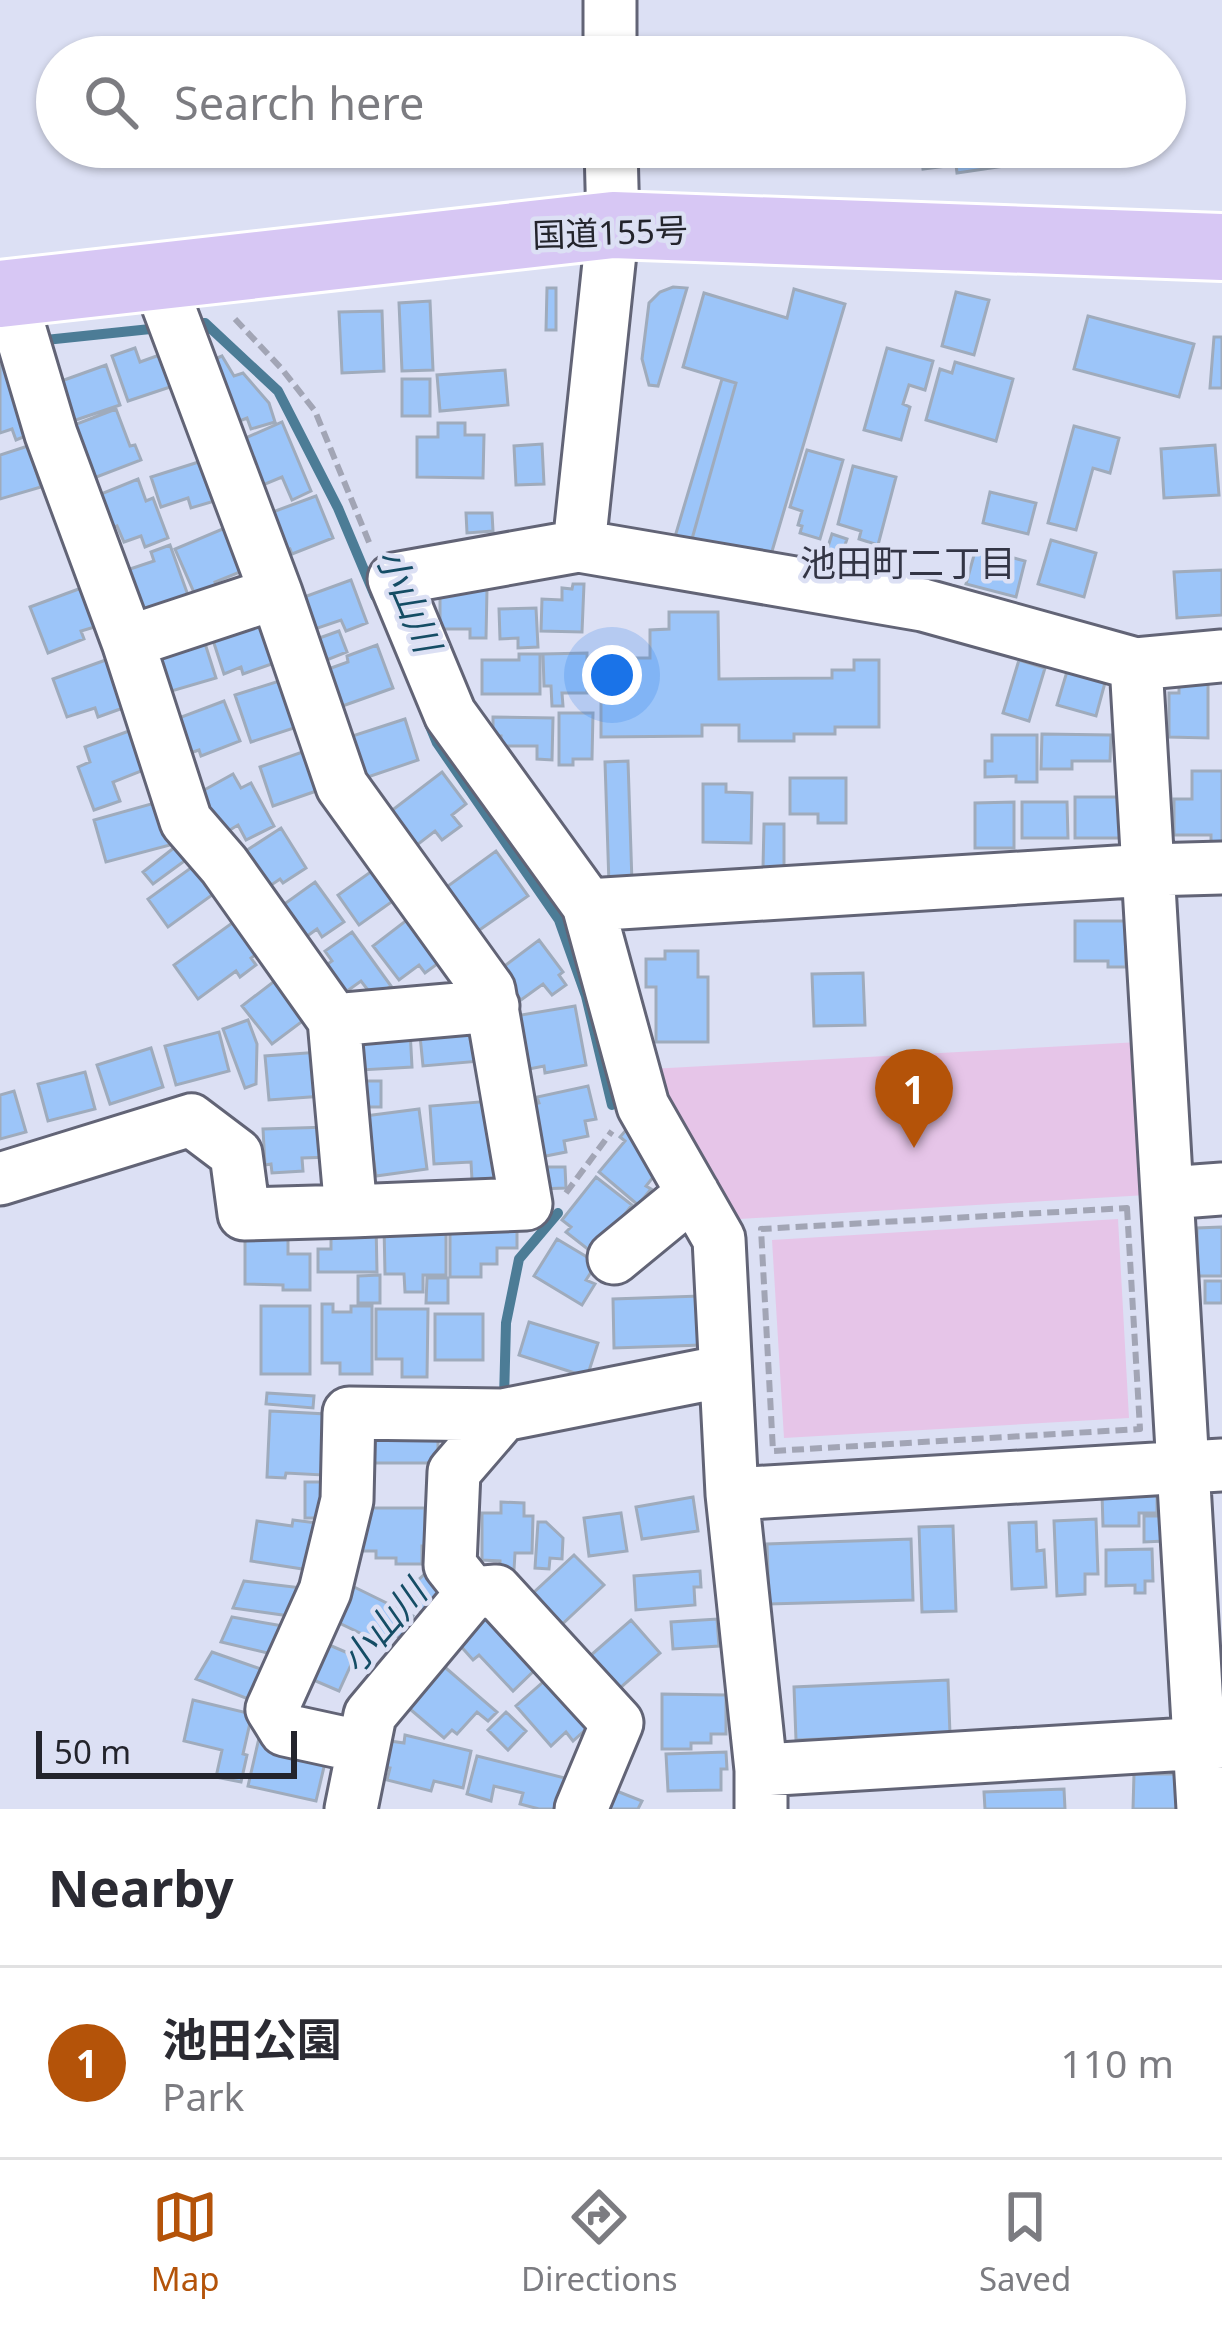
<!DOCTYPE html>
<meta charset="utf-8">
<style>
:root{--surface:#fff;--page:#f7f7f7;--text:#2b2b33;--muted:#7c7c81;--line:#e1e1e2;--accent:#b45309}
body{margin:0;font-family:"Noto Sans","Noto Sans JP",sans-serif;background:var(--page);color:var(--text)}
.scale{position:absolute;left:36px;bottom:30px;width:261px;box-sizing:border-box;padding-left:12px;border:6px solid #23242c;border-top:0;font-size:33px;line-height:42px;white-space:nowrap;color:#23242c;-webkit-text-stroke:9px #dce0f4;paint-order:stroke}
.you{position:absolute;left:612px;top:675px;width:42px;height:42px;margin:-30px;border:9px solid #fff;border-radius:50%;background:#1a73e8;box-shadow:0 0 0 18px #1a73e833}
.badge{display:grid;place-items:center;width:78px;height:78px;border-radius:50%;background:var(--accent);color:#fff;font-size:39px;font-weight:700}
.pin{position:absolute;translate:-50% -99px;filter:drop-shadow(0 3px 6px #0008)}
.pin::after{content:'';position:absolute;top:63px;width:42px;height:36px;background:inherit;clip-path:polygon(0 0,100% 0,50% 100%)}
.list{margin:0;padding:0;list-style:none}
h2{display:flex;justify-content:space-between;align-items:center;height:156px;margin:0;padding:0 48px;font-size:51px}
h2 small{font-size:39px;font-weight:400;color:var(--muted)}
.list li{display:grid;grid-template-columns:78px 1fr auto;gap:36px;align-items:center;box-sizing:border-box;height:192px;padding:0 48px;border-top:3px solid var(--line)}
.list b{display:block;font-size:45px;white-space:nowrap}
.list p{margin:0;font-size:39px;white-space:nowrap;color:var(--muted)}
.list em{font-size:39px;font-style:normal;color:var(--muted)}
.icon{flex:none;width:66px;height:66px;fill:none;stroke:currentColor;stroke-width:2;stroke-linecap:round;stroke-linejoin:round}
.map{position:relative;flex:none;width:1222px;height:1809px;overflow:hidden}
.search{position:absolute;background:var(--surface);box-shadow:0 3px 9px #0004;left:36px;right:36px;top:36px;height:132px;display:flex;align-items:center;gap:30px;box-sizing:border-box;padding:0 42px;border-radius:66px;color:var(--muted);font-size:45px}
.sheet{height:348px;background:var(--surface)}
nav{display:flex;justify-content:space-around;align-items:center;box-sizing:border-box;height:168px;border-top:3px solid var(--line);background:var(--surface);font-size:33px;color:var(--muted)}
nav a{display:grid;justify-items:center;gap:6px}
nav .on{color:var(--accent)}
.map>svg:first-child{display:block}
.green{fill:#e6c5e8}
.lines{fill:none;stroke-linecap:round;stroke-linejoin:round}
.stream{stroke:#4c7c96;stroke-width:10}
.building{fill:#9cc5f9;stroke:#9fabbc;stroke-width:3}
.minor-casing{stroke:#626476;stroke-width:57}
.highway-casing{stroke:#fff;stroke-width:72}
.path{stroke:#a2a5b5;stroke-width:6;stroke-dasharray:12 6;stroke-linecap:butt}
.minor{stroke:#fff;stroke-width:51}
.highway{stroke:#d7c7f4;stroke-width:66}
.labels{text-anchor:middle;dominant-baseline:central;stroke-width:9;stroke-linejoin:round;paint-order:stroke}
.street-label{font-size:33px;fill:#23242c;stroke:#dce0f4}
.neighbourhood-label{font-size:36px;fill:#333545;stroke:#dce0f4}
.water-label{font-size:36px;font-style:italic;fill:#154d65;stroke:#dce0f4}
</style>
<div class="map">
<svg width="1222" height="1809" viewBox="0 0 1222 1809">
<rect width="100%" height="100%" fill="#dce0f4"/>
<path class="green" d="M1139,1042L1147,1195L723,1220L650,1069Z
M1118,1219L1129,1418L784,1438L772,1240Z"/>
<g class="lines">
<path class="stream" d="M191,324L205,323L278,391L338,508L375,596
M36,341L160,328
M429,724L437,743L559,920L586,996L612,1105
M504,1399L506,1323L519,1259L558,1213"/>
</g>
<path class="building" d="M851,147H913V156L852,160Z
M920,147H944L947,166L923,169Z
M954,147H1023L1025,163L957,173Z
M673,287L687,288L658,386L649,385L642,359L649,303L660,292Z
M547,288H556V330H546Z
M794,289L845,304L770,558L690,546L736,383L683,367L704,293L787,318Z
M956,292L989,300L974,355L942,346Z
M430,301L433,370L402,371L399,303Z
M382,311L384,371L342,373L339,312Z
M1088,316L1194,344L1179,397L1074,369Z
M1214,337H1222V388H1210Z
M135,348L140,362L165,353L176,385L128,401L112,356Z
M887,348L933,361L925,390L909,385L903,404L910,407L901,440L864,430Z
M222,356L234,376L243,373L269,403L275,422L251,429L247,418L227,426L203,364Z
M10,362L28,435L16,440L12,429L0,433V365Z
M955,362L1013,379L996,441L926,420L940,369L952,373Z
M106,365L120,405L67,423L53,384Z
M505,370L508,405L440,411L437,375Z
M402,379H430V416H402Z
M722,379L736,383L690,546L674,540Z
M116,409L130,446L135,445L141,460L86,481L66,428Z
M282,422L311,491L292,500L282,477L251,490L232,444Z
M438,423H465V435H484L483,478L417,477V437H438Z
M1074,426L1119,438L1110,473L1093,468L1076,530L1048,523Z
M542,444L544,484L516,485L514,446Z
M1215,445L1219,495L1164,498L1161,449Z
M28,446L41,487L0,499V455Z
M807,450L843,460L820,539L800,533L802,526L798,525L802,511L790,507Z
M205,460L218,500L191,508L188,498L161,507L151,477Z
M853,466L896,477L878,545L859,539L861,531L838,524Z
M138,479L146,501L153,498L168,538L145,547L141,536L124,542L117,526L104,531L91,498Z
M990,492L1036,503L1028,534L983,523Z
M316,496L333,538L292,554L290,549L276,555L270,513Z
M466,513H492L493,531L467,533Z
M232,525L250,568L215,582L218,589L196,597L175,549Z
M832,534L847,539L839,563L824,559Z
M1051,540L1096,553L1084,597L1038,584Z
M170,545L189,598L132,618L121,572L154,561L151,552Z
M976,548L1025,561L1016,597L966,584Z
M1222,570V615L1177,618L1174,572Z
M351,580L367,623L346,631L341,620L309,631L293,601Z
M573,584H584L582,632L541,631L542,599L562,600V588L572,589Z
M84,587L98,626L81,631L84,639L48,653L30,607Z
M455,589H487L486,638H470V629H440V594H455Z
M536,608L538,647L518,648V638L500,639L499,609Z
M267,612L283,660L243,674L241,667L224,674L210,631Z
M669,612H718L719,679L832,678V670H854V660H879V727H835V734H794V741H739V725H702V736L601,737V689H633L632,658H650V630L669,629Z
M339,631L347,652L319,663L311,641Z
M202,634L216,678L158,695L146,658Z
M377,645L393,688L334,709L320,672L348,662L347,656Z
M587,653V693H562L563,706H552L551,686H544L543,654Z
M519,654H540V694H482V660H519Z
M114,657L122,679L113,682L123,708L98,717L95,708L67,717L53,679Z
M1019,660L1045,668L1029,721L1003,713Z
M1068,668L1106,679L1096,716L1057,705Z
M289,678L300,726L251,742L235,695Z
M1179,682H1208V738L1169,737V693H1179Z
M224,701L240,741L201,756L199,750L181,756L168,722Z
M559,713H593L592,759H573V765H559Z
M493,717L553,718L552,760L537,759V746H501V736H493Z
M405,719L418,760L365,778L340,740Z
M140,727L154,766L113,782L120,801L94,810L78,767L90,762L85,747Z
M1042,734L1111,735L1110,761H1072V769H1041Z
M992,735H1037V782H1016V776L985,777V761H992Z
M311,749L325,788L273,806L260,767Z
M628,761L632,883L609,884L605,762Z
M1192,771H1222V846H1211V835H1174V799H1192Z
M442,772L466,804L452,815L461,826L442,840L435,831L408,852L382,818Z
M233,774L241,788L251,783L274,826L246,840L238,825L220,836L197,794Z
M790,778H846V823H818V814H790Z
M703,784H726V792L752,793L751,843L703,842Z
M1075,797H1121V838H1075Z
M158,802L170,845L106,862L94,820Z
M1014,802V848H975V803Z
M1022,802H1067L1068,838H1022Z
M764,824H784V868H763Z
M281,828L306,868L283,883L280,879L258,894L235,858Z
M184,840L194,854L153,884L143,872Z
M496,851L528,896L468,938L437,894Z
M199,862L219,890L168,927L148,899Z
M379,866L400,896L359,925L338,895Z
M315,882L344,922L322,937L317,929L299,942L276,910Z
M412,916L444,959L425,973L419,965L399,980L373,946Z
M239,918L262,950L251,958L256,965L240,977L236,971L198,999L174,965Z
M1075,921H1125L1126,967H1108V961H1075Z
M352,932L391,986L374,998L361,981L336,999L321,969L332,961L325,951Z
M539,940L563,972L559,975L566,985L552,995L543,984L521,1000L498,971Z
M665,951H698V977H708V1042H656V987H646V959H665Z
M863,973L865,1025L814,1026L812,974Z
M281,976L312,1014L272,1044L242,1006Z
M575,1006L586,1065L545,1073L544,1066L529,1069L524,1044L514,1046L509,1017Z
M248,1020L257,1044L256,1084L245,1088L223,1029Z
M410,1030L412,1067L361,1070L358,1033Z
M219,1032L229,1071L176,1085L165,1046Z
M478,1032L481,1061L423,1066L420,1036Z
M151,1048L163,1087L110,1104L97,1065Z
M320,1052L323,1096L269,1100L265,1056Z
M85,1072L95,1109L48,1121L38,1084Z
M355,1081H381V1107H354Z
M588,1086L596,1119L585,1121L588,1136L564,1141L566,1152L536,1158L525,1106L539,1103L537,1097Z
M14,1091L26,1132L0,1139V1095Z
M491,1101L505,1177L472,1180L471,1162L434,1164L430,1106Z
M419,1109L427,1169L376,1176L369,1129L359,1130L357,1117Z
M330,1127L331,1157L302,1158L303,1171L272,1173L271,1164L265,1165L263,1129Z
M626,1130L643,1144L647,1155L643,1159L658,1171L646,1186L651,1189L638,1205L599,1172L625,1141L620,1137Z
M538,1167H565L566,1188L538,1189Z
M596,1177L632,1205L594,1254L566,1232L571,1227L562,1220Z
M450,1221H517V1248H497V1264H481V1277H450Z
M376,1223L377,1272H318V1249H331V1233Z
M384,1226H446V1275H423V1292H405L404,1274H385Z
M1222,1227V1276H1197V1228Z
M245,1230L288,1231V1254H310V1290H283V1285L245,1284Z
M557,1239L597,1263L586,1280L595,1284L582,1305L534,1276Z
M380,1275V1303H358V1276Z
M427,1278H448V1303H426Z
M1205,1281H1222V1303H1205Z
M700,1296L702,1345L614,1348L613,1299Z
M322,1304H333V1312H351V1306H372V1374H340V1363H322Z
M261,1306H310V1374H261Z
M376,1309H428L427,1377H402V1359H376Z
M435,1314H483V1360H435Z
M529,1322L598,1343L587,1377L519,1355Z
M267,1393L314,1396L313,1408L266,1404Z
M270,1411L326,1414L323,1475L286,1473L285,1478L267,1477Z
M368,1431H438V1463H368Z
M305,1482H331V1518H305Z
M1157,1492V1513H1139V1526H1103L1102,1493Z
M693,1497L698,1531L642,1539L636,1507Z
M501,1502L524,1503V1516H533L532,1553H515L514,1570L500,1569V1561L482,1560V1513H501Z
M356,1508H425V1533H431V1546H422V1564H396V1558H376V1551H356Z
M621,1513L627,1551L589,1556L584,1518Z
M1144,1516H1165V1541L1144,1542Z
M1096,1519L1098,1574H1085V1594L1057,1596L1054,1521Z
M293,1520L317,1523L309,1570L251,1561L257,1521L292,1526Z
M538,1522H546L563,1538L562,1559L550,1558L549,1569L535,1568Z
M1036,1522L1037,1551L1044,1550L1046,1587L1012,1589L1009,1523Z
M953,1526L956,1611L922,1612L919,1527Z
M911,1539L913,1600L769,1604L767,1544Z
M1152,1549L1153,1581H1145V1593H1135V1585L1106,1586V1550Z
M574,1555L604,1585L556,1630L531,1595Z
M429,1570L446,1587L421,1612L403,1594Z
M700,1571L701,1587H694L695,1605L636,1610L634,1576Z
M244,1581L302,1588L297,1617L233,1608Z
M348,1584L413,1616L402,1639L393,1634L387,1646L331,1619Z
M490,1613L540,1665L513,1691L479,1655L473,1660L458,1643Z
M232,1617L294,1628L280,1656L221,1642Z
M717,1619L719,1646L673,1649L671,1622Z
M631,1620L660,1653L611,1696L582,1663Z
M320,1641L355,1656L339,1691L304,1676Z
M212,1652L278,1675L264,1705L196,1679Z
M440,1663L497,1712L488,1721L477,1712L457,1734L452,1730L444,1738L404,1704Z
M551,1675L594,1722L573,1741L566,1732L551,1746L516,1706Z
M948,1680L950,1734L796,1740L794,1687Z
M662,1694L726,1695V1734H711V1743H691V1749H662Z
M193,1700L252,1714L243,1754L247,1755L241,1782L216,1777L222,1750L184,1741Z
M506,1712L526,1731L508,1750L488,1730Z
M405,1735L471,1751L463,1788L434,1781L431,1791L387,1780L390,1768L384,1767L390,1741L404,1743Z
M259,1738L327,1754L316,1801L248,1786Z
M726,1752L727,1769H721V1790L668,1791L666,1754Z
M477,1756L565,1778L557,1809H539L520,1804L523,1793L494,1786L491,1801L467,1794Z
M1134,1774H1181V1809H1133Z
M609,1788L642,1801L638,1809H601Z
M1064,1789L1065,1809H985L984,1792Z"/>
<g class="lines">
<g class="minor-casing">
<path id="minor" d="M610,0V57
M9,293L51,434L128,642L186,821L224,865L334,1020L351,1211L526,1204L489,990L342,786L276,593L157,276
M579,546L613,225L611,147
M128,642L276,593
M1136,664L1203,1809
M588,905L1149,870L1222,868
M334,1020L493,1006
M0,1179L191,1120L236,1154L244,1214L351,1211
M1168,1193L1222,1189
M614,1258L693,1193
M503,1415L725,1371
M732,1494L1222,1465
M363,1747L285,1730L272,1709L325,1591L347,1500L349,1413L503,1415L454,1472L450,1565L472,1593
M761,1770L1222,1742
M351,1809L370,1715L472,1593L496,1591L617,1723L581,1809
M761,1809V1770L732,1494L719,1239L643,1106L588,905L450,714L394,579L579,546L923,605L1136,664L1222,656"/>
</g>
<g class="highway-casing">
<path id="highway" d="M0,294L613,225L1222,247"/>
</g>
<path class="path" d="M235,319L281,368L315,411L371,547
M566,1193L612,1131
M1127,1208L1140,1429L773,1451L761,1229Z"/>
<use href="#minor" class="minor"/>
<use href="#highway" class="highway"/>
</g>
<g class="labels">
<g class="street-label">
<text transform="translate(610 232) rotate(-2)">国道155号</text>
</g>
<g class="neighbourhood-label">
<text x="908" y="562">池田町二丁目</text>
</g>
<g class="water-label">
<text transform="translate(409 600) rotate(67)">小山川</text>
<text transform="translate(383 1626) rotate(-49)">小山川</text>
</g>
</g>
</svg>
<div class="scale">50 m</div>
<div class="you"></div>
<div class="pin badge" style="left:914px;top:1148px">1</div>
<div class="search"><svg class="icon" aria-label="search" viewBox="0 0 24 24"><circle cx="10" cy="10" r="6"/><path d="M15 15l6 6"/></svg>Search here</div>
</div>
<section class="sheet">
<h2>Nearby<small></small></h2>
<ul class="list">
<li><span class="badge">1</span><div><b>池田公園</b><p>Park</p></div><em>110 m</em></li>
</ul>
</section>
<nav>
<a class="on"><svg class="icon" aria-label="map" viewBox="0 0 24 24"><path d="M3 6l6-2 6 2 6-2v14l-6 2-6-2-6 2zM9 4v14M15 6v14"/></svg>Map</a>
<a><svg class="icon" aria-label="directions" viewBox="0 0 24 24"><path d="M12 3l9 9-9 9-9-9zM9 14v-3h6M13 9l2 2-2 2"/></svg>Directions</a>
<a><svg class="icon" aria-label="saved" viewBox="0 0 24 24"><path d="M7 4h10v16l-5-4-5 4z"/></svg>Saved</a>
</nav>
